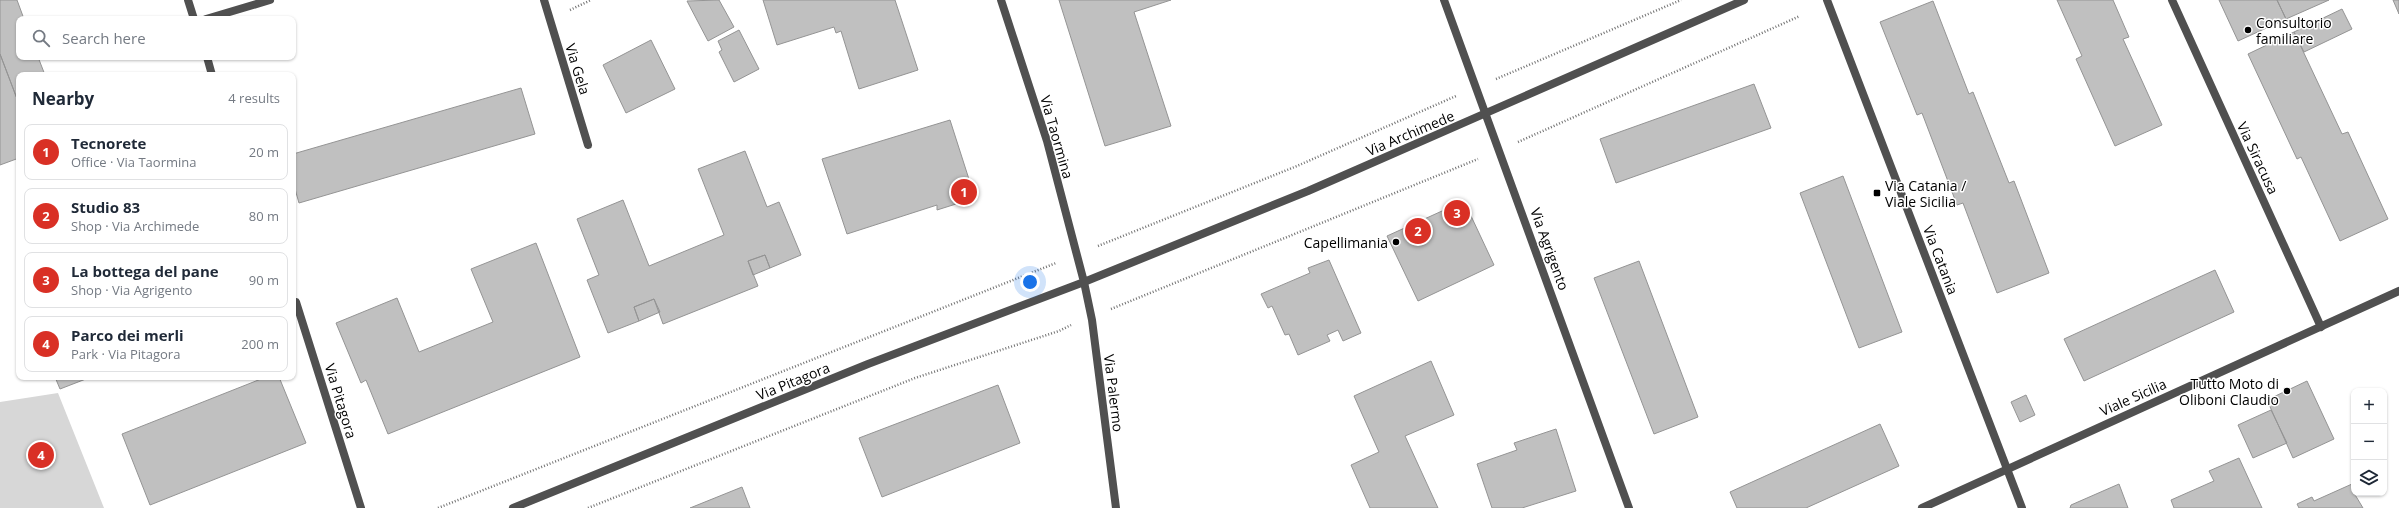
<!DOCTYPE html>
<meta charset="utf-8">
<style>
:root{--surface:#fff;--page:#f6f6f7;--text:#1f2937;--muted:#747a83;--line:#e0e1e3;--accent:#d93025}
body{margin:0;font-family:"Open Sans",sans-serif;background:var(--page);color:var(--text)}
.controls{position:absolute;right:12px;bottom:12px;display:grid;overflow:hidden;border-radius:8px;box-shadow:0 1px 3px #0004}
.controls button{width:36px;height:36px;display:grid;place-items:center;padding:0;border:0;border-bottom:1px solid var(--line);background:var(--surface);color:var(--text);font:20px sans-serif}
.you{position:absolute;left:1030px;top:282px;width:14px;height:14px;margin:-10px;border:3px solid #fff;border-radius:50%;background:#1a73e8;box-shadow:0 0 0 6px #1a73e833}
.badge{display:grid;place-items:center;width:26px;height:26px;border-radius:50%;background:var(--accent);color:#fff;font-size:13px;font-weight:700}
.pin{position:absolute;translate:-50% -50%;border:2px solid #fff;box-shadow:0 1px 4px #0006}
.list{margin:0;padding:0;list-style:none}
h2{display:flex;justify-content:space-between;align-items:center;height:52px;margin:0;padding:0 16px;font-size:17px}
h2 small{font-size:13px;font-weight:400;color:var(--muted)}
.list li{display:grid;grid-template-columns:26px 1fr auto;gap:12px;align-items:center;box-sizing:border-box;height:56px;margin:0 8px 8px;padding:0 8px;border:1px solid var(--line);border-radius:8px}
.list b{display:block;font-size:15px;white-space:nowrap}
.list p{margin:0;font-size:13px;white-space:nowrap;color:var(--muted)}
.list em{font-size:13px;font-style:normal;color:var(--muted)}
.icon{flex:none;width:22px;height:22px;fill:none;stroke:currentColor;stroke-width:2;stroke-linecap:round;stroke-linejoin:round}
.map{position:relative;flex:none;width:2399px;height:508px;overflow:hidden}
.search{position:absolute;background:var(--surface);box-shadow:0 1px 3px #0004;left:16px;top:16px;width:280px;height:44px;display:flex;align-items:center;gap:10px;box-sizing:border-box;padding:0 14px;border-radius:8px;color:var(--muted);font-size:15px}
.panel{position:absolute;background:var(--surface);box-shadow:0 1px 3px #0004;left:16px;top:72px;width:280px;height:308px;border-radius:8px}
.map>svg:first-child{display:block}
.green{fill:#d7d7d7}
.building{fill:#c0c0c0;stroke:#949494}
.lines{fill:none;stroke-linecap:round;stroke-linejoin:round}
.path{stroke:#727272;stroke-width:2.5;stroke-dasharray:1 2;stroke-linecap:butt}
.minor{stroke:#505050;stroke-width:8}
.tertiary{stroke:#505050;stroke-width:8}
.poi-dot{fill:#000;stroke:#fff;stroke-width:1.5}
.labels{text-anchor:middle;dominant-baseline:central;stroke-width:3;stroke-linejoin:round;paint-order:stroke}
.poi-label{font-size:14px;fill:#000;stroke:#fff;text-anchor:start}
.street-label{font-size:14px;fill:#000;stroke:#fff}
</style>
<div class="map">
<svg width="2399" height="508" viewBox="0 0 2399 508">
<rect width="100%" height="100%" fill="#fff"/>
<path class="green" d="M58,393L104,508H0V402Z"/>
<path class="building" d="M0,0H17L24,19H19V57H38L45,75H19V104L0,54Z
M719,0L734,27L708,41L687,1Z
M763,0H895L918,70L859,89L841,31L836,33L834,27L777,45Z
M1059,0H1171L1134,12L1171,126L1105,146Z
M2057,0H2113L2129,37L2123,39L2162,125L2115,146L2076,59L2082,56Z
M2219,0H2277L2286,19L2238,41Z
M2277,0H2329L2286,19Z
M2393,0H2399V14Z
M1933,1L1969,94L1973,92L2009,183L2014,181L2049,273L1997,293L1963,203L1957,205L1922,113L1917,115L1880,22Z
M2342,9L2352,29L2304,52L2294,32Z
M739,30L759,69L734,82L719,52L722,50L718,41Z
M2294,32L2342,134L2348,132L2388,219L2340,241L2301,157L2297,159L2248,54Z
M651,40L675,89L626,113L603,65Z
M0,54L19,104V158L0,165Z
M1754,84L1771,128L1616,183L1600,139Z
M521,88L535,134L299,203L293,182V154Z
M950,120L975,198L937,210V205L847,234L822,159Z
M745,151L767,207L779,202L801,255L770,268L765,255L748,261L758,286L663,324L654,299L634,307L639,321L608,333L587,280L599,275L577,219L623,200L649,266L724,235L698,169Z
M1843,176L1902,332L1859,348L1800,193Z
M1464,201L1494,265L1418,301L1387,236Z
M536,243L580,357L388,434L366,380L361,383L336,323L397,298L419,352L493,322L471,269Z
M765,255L770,268L753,275L748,261Z
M1329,260L1361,333L1343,341L1338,330L1327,335L1330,341L1298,355L1289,334L1285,335L1272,306L1268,308L1261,294L1310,273L1308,268Z
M1639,261L1698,417L1654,434L1594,278Z
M2215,270L2234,312L2084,381L2064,339Z
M654,299L660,312L639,321L634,307Z
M1431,361L1454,415L1405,436L1438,508H1370L1351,465L1379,452L1354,396Z
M55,377H91L60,389Z
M266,377H279L306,443L150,505L122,434Z
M2307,381L2334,439L2293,458L2267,400Z
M998,385L1020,443L882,497L859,438Z
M2026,395L2035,415L2020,422L2011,402Z
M2271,410L2287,443L2253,458L2238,425Z
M1880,424L1899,466L1806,508H1737L1730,492Z
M1556,429L1576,491L1522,508H1492L1477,464L1517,450L1514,443Z
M2239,458L2262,508H2174L2171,500L2214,481L2209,471Z
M2119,484L2128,508H2070L2071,505Z
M2352,484L2354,493L2363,508H2299L2297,504L2312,497L2314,501Z
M742,487L750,508H690Z"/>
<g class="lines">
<path class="path" d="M570,10L591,0
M1496,79L1681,0
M1518,142L1800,16
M1098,246L1297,166L1456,96
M1111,309L1478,159
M438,508L1056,263
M588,508L915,378L1059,331L1071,325"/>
<path class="minor" d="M188,0L194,19
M544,0L588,145
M1001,0L1047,141L1084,282L1092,320L1116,508
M1444,0L1629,508
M1827,0L2022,508
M2172,0L2321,327
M206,19L270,0
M207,57L212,75
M296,302L361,508
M513,508L868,364L1084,282L1308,191L1744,0"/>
<path class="tertiary" d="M1922,508L2399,291"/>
</g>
<g class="poi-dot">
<circle cx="2248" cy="30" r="4"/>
<rect x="1873" y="189" width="8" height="8" rx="2"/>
<circle cx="1396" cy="242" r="4"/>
<circle cx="2287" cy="391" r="4"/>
</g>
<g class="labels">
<g class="poi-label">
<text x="2256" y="22">Consultorio<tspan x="2256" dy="16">familiare</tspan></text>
<text x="1885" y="185">Via Catania /<tspan x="1885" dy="16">Viale Sicilia</tspan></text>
<text x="1388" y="242" text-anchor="end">Capellimania</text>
<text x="2279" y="383" text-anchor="end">Tutto Moto di<tspan x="2279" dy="16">Oliboni Claudio</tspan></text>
</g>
<g class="street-label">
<text transform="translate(578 69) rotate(73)">Via Gela</text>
<text transform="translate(1410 133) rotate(-23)">Via Archimede</text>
<text transform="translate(1057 137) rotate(74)">Via Taormina</text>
<text transform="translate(2258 158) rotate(65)">Via Siracusa</text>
<text transform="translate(1550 249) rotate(70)">Via Agrigento</text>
<text transform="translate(1941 260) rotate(69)">Via Catania</text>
<text transform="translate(793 381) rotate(-22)">Via Pitagora</text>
<text transform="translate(1114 393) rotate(83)">Via Palermo</text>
<text transform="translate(2133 397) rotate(-24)">Viale Sicilia</text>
<text transform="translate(341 401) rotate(73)">Via Pitagora</text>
</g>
</g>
</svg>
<div class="controls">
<button>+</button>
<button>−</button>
<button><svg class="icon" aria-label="layers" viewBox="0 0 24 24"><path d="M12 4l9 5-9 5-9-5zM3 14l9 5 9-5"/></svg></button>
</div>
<div class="you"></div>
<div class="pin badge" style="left:964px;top:192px">1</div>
<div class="pin badge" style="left:1418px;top:231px">2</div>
<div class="pin badge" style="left:1457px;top:213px">3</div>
<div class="pin badge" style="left:41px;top:455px">4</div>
<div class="search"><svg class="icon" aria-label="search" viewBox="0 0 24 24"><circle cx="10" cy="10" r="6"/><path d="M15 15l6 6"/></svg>Search here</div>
<section class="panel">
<h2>Nearby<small>4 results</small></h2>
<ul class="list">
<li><span class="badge">1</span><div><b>Tecnorete</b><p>Office · Via Taormina</p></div><em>20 m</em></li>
<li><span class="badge">2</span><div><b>Studio 83</b><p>Shop · Via Archimede</p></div><em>80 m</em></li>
<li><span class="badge">3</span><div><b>La bottega del pane</b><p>Shop · Via Agrigento</p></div><em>90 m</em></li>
<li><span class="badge">4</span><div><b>Parco dei merli</b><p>Park · Via Pitagora</p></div><em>200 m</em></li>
</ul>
</section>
</div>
